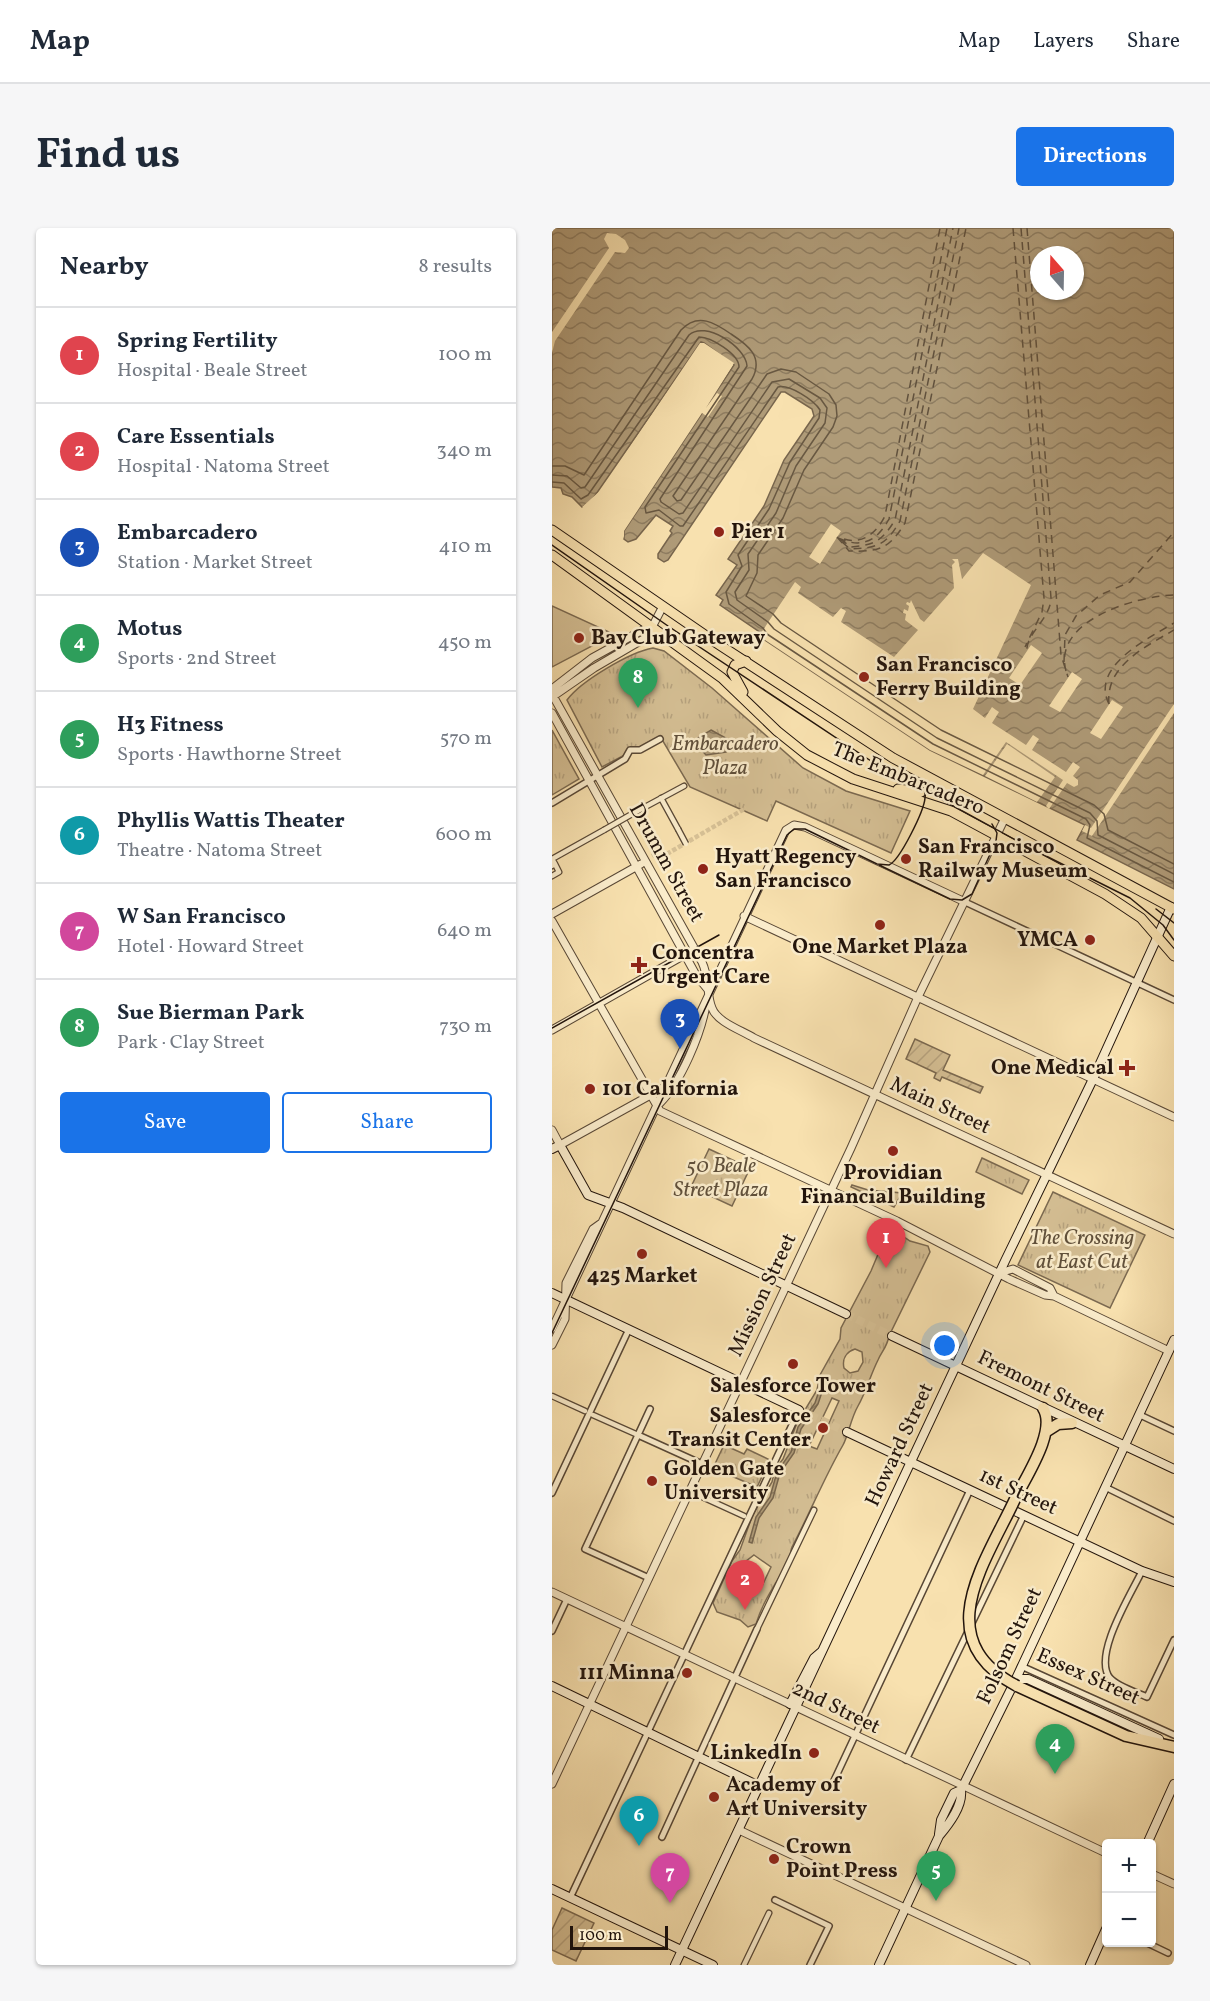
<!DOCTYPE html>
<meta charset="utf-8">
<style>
:root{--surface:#fff;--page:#f6f6f7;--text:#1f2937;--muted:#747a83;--line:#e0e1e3;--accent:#1a73e8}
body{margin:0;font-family:Vollkorn,serif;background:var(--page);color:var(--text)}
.controls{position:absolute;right:18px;bottom:18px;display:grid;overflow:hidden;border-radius:6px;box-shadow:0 2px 4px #0004}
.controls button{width:54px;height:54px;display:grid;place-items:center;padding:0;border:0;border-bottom:2px solid var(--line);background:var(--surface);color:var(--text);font:30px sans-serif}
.compass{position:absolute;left:478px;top:18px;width:54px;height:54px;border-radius:50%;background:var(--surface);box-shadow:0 2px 4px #0004;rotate:340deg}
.scale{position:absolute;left:18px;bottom:15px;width:98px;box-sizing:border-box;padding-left:6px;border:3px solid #22140c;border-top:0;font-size:16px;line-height:21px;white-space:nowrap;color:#22140c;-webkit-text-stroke:4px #faeccb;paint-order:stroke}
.you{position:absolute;left:393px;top:1118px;width:21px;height:21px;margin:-15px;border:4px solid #fff;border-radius:50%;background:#1a73e8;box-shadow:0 0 0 9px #1a73e833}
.badge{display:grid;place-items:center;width:39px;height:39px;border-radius:50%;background:var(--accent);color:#fff;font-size:20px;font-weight:700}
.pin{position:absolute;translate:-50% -50px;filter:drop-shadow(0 2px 3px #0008)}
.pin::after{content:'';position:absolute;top:32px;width:21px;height:18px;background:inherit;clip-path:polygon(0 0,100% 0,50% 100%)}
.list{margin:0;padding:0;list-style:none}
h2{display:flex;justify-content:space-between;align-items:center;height:78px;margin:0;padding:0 24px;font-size:26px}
h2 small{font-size:20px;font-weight:400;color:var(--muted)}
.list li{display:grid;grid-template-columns:39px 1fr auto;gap:18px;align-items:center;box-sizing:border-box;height:96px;padding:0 24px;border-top:2px solid var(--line)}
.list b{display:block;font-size:22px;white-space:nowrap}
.list p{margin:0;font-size:20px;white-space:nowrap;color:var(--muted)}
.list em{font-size:20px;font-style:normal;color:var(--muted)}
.actions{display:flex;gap:12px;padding:18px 24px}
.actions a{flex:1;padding:14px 0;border:2px solid var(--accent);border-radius:6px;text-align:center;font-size:21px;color:var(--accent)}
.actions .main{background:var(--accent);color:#fff}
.map{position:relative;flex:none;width:622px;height:1737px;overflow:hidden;border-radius:6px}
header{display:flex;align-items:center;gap:36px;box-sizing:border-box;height:84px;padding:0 30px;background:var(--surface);border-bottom:2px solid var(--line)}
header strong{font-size:28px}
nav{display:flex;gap:33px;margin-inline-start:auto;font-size:21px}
.intro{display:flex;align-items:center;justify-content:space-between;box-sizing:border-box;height:144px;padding:0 36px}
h1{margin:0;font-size:42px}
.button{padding:15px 27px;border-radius:6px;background:var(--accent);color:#fff;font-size:21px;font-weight:700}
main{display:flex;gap:36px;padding:0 36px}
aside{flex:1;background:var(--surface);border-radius:6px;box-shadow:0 2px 4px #0004}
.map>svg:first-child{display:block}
.park{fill:url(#park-tufts);stroke:#7b6950;stroke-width:1.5;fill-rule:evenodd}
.garden{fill:url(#garden-furrows);stroke:#7b6950;stroke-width:1.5}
.pitch{fill:#d4be93;stroke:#7b6950;stroke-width:1.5}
.water{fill:url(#water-waves);stroke:#77654d;stroke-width:1.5;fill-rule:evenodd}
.pier{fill:#f8e1af}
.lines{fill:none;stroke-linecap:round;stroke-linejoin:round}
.shore{stroke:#685842;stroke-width:1.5}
.ferry{stroke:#61513d;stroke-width:1.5;stroke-dasharray:8 6;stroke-linecap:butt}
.pedestrian-tunnel{stroke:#d8c297;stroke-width:4.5;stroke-dasharray:4.5 2;stroke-linecap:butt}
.secondary-tunnel{stroke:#d8c297;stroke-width:8;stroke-dasharray:8 4;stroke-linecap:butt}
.pedestrian-casing{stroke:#584735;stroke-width:7}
.minor-casing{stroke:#584735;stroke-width:8}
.tertiary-casing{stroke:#584735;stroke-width:9}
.secondary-casing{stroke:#22140c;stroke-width:10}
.primary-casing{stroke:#22140c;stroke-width:11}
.motorway-casing{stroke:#22140c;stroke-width:13}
.pedestrian{stroke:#faeccb;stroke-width:4.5}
.minor{stroke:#faeccb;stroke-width:5}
.tertiary{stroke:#faeccb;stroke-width:7}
.secondary{stroke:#faeccb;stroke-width:8}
.primary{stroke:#f8e1af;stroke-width:9}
.motorway{stroke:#f8e1af;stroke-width:10}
.tram{stroke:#22140c;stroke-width:1.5}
.pedestrian-bridge-casing{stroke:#584735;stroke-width:7;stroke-linecap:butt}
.motorway-bridge-casing{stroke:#22140c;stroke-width:13;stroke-linecap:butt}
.pedestrian-bridge{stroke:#faeccb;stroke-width:4.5}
.motorway-bridge{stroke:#f8e1af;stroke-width:10}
.poi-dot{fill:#8f2418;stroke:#faeccb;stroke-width:2}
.labels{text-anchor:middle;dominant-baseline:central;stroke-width:5;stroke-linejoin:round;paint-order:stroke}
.poi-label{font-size:21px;font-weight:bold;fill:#22140c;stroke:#faeccb;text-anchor:start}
.park-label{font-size:21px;font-style:italic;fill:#60503b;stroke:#faeccb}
.street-label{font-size:21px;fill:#22140c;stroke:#faeccb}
</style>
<header>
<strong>Map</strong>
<nav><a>Map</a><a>Layers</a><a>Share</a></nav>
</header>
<div class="intro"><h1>Find us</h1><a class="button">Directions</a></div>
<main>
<aside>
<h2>Nearby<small>8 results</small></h2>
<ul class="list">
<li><span class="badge" style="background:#e0444e">1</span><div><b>Spring Fertility</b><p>Hospital · Beale Street</p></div><em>100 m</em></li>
<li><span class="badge" style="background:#e0444e">2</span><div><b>Care Essentials</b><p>Hospital · Natoma Street</p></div><em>340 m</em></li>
<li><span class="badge" style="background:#1a4fb4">3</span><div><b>Embarcadero</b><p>Station · Market Street</p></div><em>410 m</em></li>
<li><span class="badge" style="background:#2e9e5b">4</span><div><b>Motus</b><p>Sports · 2nd Street</p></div><em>450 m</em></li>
<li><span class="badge" style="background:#2e9e5b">5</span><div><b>H3 Fitness</b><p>Sports · Hawthorne Street</p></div><em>570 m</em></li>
<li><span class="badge" style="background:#0f9aa8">6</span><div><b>Phyllis Wattis Theater</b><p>Theatre · Natoma Street</p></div><em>600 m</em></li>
<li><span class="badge" style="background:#d1479c">7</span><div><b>W San Francisco</b><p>Hotel · Howard Street</p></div><em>640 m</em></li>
<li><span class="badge" style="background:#2e9e5b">8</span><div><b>Sue Bierman Park</b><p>Park · Clay Street</p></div><em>730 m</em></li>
</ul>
<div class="actions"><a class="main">Save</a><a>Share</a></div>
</aside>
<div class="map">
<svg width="622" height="1737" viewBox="0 0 622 1737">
<defs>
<pattern id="park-tufts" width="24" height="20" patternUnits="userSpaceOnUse" patternTransform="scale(1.5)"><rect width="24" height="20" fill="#d4be93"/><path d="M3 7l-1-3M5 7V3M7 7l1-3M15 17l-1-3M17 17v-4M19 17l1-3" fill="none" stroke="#b6a27e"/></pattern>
<pattern id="garden-furrows" width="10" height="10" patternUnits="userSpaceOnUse" patternTransform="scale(1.5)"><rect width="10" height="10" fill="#d4be93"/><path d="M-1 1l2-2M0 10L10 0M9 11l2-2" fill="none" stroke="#b6a27e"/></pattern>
<pattern id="water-waves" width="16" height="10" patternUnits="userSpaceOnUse" patternTransform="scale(1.5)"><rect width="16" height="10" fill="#af9b78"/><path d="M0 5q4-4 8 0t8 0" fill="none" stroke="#8e7d61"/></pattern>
</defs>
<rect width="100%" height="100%" fill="#f8e1af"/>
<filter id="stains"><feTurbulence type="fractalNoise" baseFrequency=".00333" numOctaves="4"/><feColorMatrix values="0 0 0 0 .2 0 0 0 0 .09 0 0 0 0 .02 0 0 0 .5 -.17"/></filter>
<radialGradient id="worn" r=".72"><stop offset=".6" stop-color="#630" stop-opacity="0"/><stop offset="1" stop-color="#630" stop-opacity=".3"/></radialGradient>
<path class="park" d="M101,420L112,423L160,460L251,540L294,563L358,583L339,625L224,573L215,593L138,559L108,508L50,539L15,472C29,453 78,424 101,420Z
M0,502L27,551L0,567Z
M157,921L198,940L180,978L139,959Z
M430,930L477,952L470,966L424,944Z
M300,957L316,962L350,965L342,979L299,959Z
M501,964L593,1007L558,1080L466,1037Z
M342,1002L358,1013L376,1018L378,1024L337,1108C335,1119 330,1123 326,1132C318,1148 314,1164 306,1178C299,1190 296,1208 291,1217C272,1250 258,1285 240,1319C238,1323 239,1328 237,1332C226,1353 211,1372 204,1396L196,1399L188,1392L165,1384L161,1375L180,1333L188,1322L201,1286L220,1254L223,1241L231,1231L245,1195L265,1162L268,1147L288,1111L289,1100L319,1043L335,1005ZM303,1121L310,1124L311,1134L306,1143L298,1145L292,1140C290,1131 294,1124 303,1121ZM280,1170L287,1173L265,1221L257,1218ZM202,1327L219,1339L210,1358L187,1347L189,1337Z
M172,1217L192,1226L195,1221L218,1232L205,1259L161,1240Z"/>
<path class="garden" d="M363,811L398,827L391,842L431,859L428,865L390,849L388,853L382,850L384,845L354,831Z
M10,1680L42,1695L24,1733L0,1722V1702Z"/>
<path class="pitch" d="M0,378L57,404L59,408L0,439Z"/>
<path class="water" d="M0,0H622V661L525,612L533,597L378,522L207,408L209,405L168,377L171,372L164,367L185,337L176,331L212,278L232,232L262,188L260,181L233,164H229L116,332L112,334L106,330V326L120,305L118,303L121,298L104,287L84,311L76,314L72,311V303L182,137L152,115L149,114L40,272L30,279L20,269L11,266L9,260L0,259ZM487,27H523V63H487Z
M159,502L181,514L174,524L154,527L141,513Z
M270,1154L273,1155L266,1176L249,1201L242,1225L228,1245L221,1270L207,1290L200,1315L197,1314L204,1289L218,1269L225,1244L239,1224L246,1199L263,1175Z"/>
<path class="pier" d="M55,5L64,6L73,12L77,20L73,25L63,24L3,113L0,125V104L57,20L52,11Z
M148,115H152L182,135L154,180L165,165L170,168L156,189L150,185L72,303V311L69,302L83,278L179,136L150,117L51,263L33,281L30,279L49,262Z
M279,296L289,303L268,336L257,329Z
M431,325L479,357L421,481L433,490L440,479L444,482L447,484L440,495L474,517L481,507L487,511L480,522L514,544L521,534L528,539L521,548L526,552V557L522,559L515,555L497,581L494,578L511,552L454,514L431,547L378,522L207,408L243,354L249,359L246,365L281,389L289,380L294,383L289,394L342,429L366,402L353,392L354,386L351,385L352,381L356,383L357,378L354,376L355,374L358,375L359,372L368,391L372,394L402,360L400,337L403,334L400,331H406L410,351Z
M479,417L490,425L468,457L457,450Z
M520,444L530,451L508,484L497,478Z
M560,472L571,479L549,511L538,505Z
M622,476V485L540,608L530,603L533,597L539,600Z
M455,516L503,549L485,574L433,548Z"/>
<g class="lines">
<path class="shore" d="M0,238H13L32,247L129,102C146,84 163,95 179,106C196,117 212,129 200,151L121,268L125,273L129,272L215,146L229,141L244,144L277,166L284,177L285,188L281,199L252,242L231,290L206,327L205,345L194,368L221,386L229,395L389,502L542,577L552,586L556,602L622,636
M0,247L15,248L29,260L33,259L137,107C153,92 194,119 195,138L108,271L109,274L127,286L131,285L220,154L237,151L268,170L275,180L273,195L244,238L224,285L196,326L197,342L183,364L185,372L216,394L222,401L385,510L538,585L545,593L546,607L622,646
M0,254L12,255L29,271L36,267L147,109C159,109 187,126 187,139L93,279L94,285L107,282L128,298H131L226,159C237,156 262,172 268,182L267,190L238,234L217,281L186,327L190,338L174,364L177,376L211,400L215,406L381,516L534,591L538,597L535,610L622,654"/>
<path class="ferry" d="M461,0L492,370L490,384L473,419
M469,0L499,370C499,390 473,407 475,423
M475,0L509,427L516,449
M285,309L297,323C327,324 337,321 353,295L414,0
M286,310C310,321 325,313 337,291L395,0
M288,311L299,319C323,317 330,313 343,292L401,0
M292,311C311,317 325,304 333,288L388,0
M290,314L298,321C326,320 334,317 348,293L407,0
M512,434L513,407L524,388L548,367L578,354L622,304
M514,443C500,392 585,368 622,367
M557,476C538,439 595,411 622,395
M557,476C553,438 593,419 622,402"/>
<path class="pedestrian-tunnel" d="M100,628L110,622L113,627L194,580"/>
<path class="secondary-tunnel" d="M294,1086L340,1108
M247,1182L295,1204"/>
<g class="pedestrian-casing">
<path id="pedestrian" d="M109,570L126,601
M80,586L132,558
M0,638L3,636L0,631L52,602
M0,648L7,644L3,636
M0,1168L33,1183
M41,1187L86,1207
M146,1267L192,1288
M205,1401L262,1282
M192,1737L217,1685"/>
</g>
<g class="minor-casing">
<path id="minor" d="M0,575L73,531L78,522H88L108,511
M413,674L622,772
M588,1187L622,1203
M86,1207L150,1236
M553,1259L622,1293
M0,1265L77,1101
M590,1343C579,1366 540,1428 558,1450C566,1459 584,1464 595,1469L622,1412
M97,1350L33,1321L98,1181
M0,1403L15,1371
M469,1438L622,1507
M354,1532L472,1287
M279,1559L418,1262
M110,1609L205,1401
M18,1670L247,1182
M223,1672L277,1698L258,1737
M593,1714L616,1725"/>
</g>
<g class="tertiary-casing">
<path id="tertiary" d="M0,461L40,430L98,398
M0,466L150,734C158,751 154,766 160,780C165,794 189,802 202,810L622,1006
M0,469L42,440L95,409L111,378
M0,485L144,747L157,763
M0,686L89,636
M192,688L622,889
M0,693L108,883L345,993L457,1051L493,1067L502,1068L617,1123
M0,802L143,721
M108,875C129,854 149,806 154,777
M0,902L8,917L113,859
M447,1045L461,1041L498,1060L502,1068
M0,1101L234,602L242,597L253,599L413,674
M0,1117L13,1091L14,1055L41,1001L48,996
M0,1364L554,1625
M0,1556L299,920L366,769L452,592
M187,1602L474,1737
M600,1646L622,1656"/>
</g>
<g class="secondary-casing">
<path id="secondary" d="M0,921L8,917L36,967L71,980L294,1086
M0,1065L247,1182
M340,1108L622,1241
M295,1204L590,1343L622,1354
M462,1455L468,1451H476L607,1511
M0,1458L207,1558
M238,1476L262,1430L269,1424
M387,1606L389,1592L402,1565L409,1562
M595,1616L622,1556
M0,1661L161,1737
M123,1737L453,1033L541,851L619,679
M327,1737L387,1608C397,1596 411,1578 409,1562L462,1455L622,1112
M538,1737L554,1701"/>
</g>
<g class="primary-casing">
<path id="primary" d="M0,302L160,412L341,530L622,681
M0,327L170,450L225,503L255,527L301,551L399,583L553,666L589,690L622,728
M191,464L180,444L183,437L194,433
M346,561L369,564L375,560L379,552"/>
</g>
<g class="motorway-casing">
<path id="motorway" d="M495,1203L506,1196L520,1195
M464,1269C475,1247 505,1202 491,1180
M465,1458L574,1508L622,1519"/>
</g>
<use href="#pedestrian" class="pedestrian"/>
<use href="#minor" class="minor"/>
<use href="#tertiary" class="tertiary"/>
<use href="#secondary" class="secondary"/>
<use href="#primary" class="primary"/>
<use href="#motorway" class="motorway"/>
<path class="tram" d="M0,317L116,398L319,533L482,622L578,670L611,697L622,712
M327,637L398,671L410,672L420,666L444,613L445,605L440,596
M604,681L622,695
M0,800L167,707
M0,1105L235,607L242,601H253L325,636L337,637C348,632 372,583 373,570C374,563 370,557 365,553"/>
<g class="pedestrian-bridge-casing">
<path id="pedestrian-bridge" d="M126,601L134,616
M52,602L80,586"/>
</g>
<g class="motorway-bridge-casing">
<path id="motorway-bridge" d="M464,1269C434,1334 375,1411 465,1458"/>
</g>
<use href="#pedestrian-bridge" class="pedestrian-bridge"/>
<use href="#motorway-bridge" class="motorway-bridge"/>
</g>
<g class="poi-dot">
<circle cx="167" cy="304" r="6"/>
<circle cx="27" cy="410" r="6"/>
<circle cx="312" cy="449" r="6"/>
<circle cx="354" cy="631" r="6"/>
<circle cx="151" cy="641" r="6"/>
<circle cx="328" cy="697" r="6"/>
<circle cx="538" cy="712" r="6"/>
<path d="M84 728h6v6h6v6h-6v6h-6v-6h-6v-6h6z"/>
<path d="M572 831h6v6h6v6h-6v6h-6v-6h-6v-6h6z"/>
<circle cx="38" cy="861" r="6"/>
<circle cx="341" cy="923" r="6"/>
<circle cx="90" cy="1026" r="6"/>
<circle cx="241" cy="1136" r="6"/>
<circle cx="271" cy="1200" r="6"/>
<circle cx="100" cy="1253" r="6"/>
<circle cx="135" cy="1445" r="6"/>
<circle cx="262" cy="1525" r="6"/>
<circle cx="162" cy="1569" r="6"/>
<circle cx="222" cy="1631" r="6"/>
</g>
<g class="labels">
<g class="poi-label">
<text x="179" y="304">Pier 1</text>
<text x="39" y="410">Bay Club Gateway</text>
<text x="324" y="437">San Francisco<tspan x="324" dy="24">Ferry Building</tspan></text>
<text x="366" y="619">San Francisco<tspan x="366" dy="24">Railway Museum</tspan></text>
<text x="163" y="629">Hyatt Regency<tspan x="163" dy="24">San Francisco</tspan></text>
<text x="526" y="712" text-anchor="end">YMCA</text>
<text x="328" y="719" text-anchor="middle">One Market Plaza</text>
<text x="100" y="725">Concentra<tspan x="100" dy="24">Urgent Care</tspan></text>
<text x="562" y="840" text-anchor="end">One Medical</text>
<text x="50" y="861">101 California</text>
<text x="341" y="945" text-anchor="middle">Providian<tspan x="341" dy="24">Financial Building</tspan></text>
<text x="90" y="1048" text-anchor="middle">425 Market</text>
<text x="241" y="1158" text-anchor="middle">Salesforce Tower</text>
<text x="259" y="1188" text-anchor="end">Salesforce<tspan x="259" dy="24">Transit Center</tspan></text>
<text x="112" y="1241">Golden Gate<tspan x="112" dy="24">University</tspan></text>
<text x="123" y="1445" text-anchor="end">111 Minna</text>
<text x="250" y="1525" text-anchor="end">LinkedIn</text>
<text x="174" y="1557">Academy of<tspan x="174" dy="24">Art University</tspan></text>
<text x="234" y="1619">Crown<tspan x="234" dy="24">Point Press</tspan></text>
</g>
<g class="park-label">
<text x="173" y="516">Embarcadero<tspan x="173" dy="24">Plaza</tspan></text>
<text x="169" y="938">50 Beale<tspan x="169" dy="24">Street Plaza</tspan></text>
<text x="530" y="1010">The Crossing<tspan x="530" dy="24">at East Cut</tspan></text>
</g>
<g class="street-label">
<text transform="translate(356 551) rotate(22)">The Embarcadero</text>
<text transform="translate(114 635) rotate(61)">Drumm Street</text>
<text transform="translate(388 878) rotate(25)">Main Street</text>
<text transform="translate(211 1067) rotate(-65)">Mission Street</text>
<text transform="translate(489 1159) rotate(26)">Fremont Street</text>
<text transform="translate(348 1217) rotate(-65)">Howard Street</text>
<text transform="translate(466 1264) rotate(25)">1st Street</text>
<text transform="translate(458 1418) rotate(-65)">Folsom Street</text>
<text transform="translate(536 1449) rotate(24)">Essex Street</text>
<text transform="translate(284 1480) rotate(26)">2nd Street</text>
</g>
</g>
<rect width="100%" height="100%" filter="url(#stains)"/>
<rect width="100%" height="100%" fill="url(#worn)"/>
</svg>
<div class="controls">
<button>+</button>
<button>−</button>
</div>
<svg class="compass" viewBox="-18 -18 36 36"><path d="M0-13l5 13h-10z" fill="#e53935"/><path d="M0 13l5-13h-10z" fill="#747a83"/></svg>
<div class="scale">100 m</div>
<div class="you"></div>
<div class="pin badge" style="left:334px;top:1040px;background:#e0444e">1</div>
<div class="pin badge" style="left:193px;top:1382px;background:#e0444e">2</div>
<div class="pin badge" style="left:128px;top:821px;background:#1a4fb4">3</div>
<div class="pin badge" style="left:503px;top:1546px;background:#2e9e5b">4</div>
<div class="pin badge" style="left:384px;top:1673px;background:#2e9e5b">5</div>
<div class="pin badge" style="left:87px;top:1618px;background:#0f9aa8">6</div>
<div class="pin badge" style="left:118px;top:1675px;background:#d1479c">7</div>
<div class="pin badge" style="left:86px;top:480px;background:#2e9e5b">8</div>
</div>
</main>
